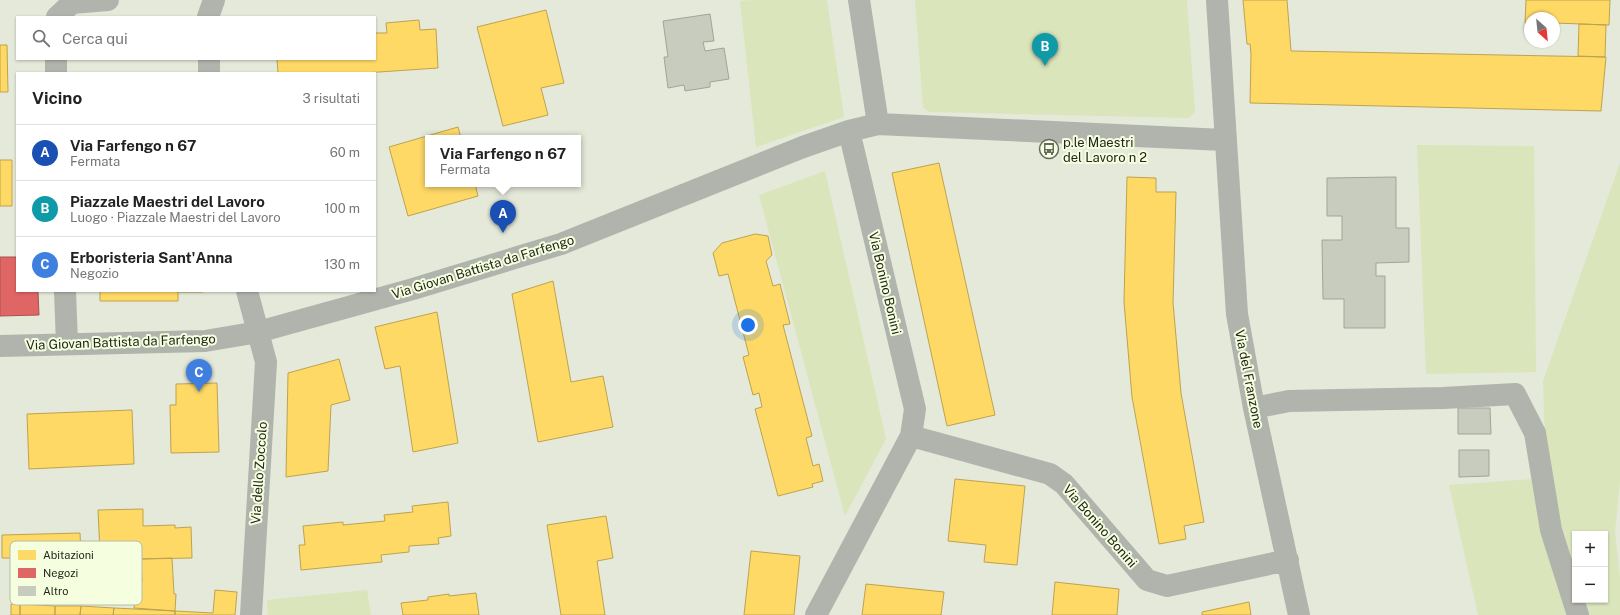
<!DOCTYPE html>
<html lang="it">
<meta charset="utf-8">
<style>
:root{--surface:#fff;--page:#f6f6f6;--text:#222;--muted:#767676;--line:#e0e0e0;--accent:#ea580c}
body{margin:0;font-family:"Public Sans",sans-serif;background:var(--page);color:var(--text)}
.controls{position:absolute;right:12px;bottom:12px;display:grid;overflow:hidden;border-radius:0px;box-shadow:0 1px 3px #0004}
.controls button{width:36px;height:36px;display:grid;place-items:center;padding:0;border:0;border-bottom:1px solid var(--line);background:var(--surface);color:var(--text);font:20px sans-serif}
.compass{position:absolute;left:1524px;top:12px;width:36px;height:36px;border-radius:50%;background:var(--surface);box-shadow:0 1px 3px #0004;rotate:153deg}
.you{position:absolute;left:748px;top:325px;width:14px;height:14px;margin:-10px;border:3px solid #fff;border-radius:50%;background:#1a73e8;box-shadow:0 0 0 6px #1a73e833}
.badge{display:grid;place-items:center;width:26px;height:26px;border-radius:50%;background:var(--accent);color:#fff;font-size:13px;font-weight:700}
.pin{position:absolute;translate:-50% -33px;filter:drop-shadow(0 1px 2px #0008)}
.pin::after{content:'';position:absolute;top:21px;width:14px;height:12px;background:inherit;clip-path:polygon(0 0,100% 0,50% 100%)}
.popup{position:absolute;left:425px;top:135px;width:156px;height:52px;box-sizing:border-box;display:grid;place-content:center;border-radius:0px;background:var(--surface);filter:drop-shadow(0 1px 3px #0005);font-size:13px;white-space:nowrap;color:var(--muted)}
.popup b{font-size:15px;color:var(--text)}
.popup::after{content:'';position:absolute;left:50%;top:100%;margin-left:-8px;border:8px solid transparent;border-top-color:var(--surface)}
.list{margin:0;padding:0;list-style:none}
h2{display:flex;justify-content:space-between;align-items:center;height:52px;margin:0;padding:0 16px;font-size:17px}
h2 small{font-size:13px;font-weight:400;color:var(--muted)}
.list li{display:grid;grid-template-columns:26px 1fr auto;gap:12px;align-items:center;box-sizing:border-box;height:56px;padding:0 16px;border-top:1px solid var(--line)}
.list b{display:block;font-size:15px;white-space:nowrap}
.list p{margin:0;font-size:13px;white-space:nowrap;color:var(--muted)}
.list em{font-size:13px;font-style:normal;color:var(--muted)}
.icon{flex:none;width:22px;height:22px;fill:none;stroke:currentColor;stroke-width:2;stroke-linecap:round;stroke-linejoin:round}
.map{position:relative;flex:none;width:1620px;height:615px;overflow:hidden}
.search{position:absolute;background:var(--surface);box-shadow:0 1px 3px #0004;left:16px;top:16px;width:360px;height:44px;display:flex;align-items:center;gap:10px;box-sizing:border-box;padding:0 14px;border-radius:0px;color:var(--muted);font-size:15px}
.panel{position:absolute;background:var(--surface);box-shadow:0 1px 3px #0004;left:16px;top:72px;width:360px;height:220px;border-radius:0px}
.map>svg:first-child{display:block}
.green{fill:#dae5bc;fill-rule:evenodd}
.homes{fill:#ffd966;stroke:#bda350}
.shops{fill:#e06666;stroke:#a75350}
.building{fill:#c8ccbf;stroke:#a1a498}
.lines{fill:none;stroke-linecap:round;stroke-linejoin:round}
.minor{stroke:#b1b3ad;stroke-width:22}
.labels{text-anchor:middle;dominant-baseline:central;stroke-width:4;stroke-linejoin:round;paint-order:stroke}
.poi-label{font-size:13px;fill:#23261b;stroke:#f5fedf;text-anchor:start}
.street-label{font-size:13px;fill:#23261b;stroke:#f5fedf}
.key{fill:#f5fedf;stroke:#b6bda4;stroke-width:1}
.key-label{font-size:11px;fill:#23261b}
</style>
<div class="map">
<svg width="1620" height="615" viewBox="0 0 1620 615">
<rect width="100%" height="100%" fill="#e4e9d9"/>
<path class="green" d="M753,0H827L844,117L756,147L740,1Z
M915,0H1187L1195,112L1189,118L929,112L923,107Z
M1417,145L1534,146L1536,372L1426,374Z
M1620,163V482L1615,532L1620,577V615H1478L1449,485L1546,478L1543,381ZM1575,534H1605V600H1575Z
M825,171L886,439L845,516L759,195Z
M367,590L371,615H268L267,600Z"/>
<path class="homes" d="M1243,0H1287L1291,51L1606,57L1601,111L1250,103L1251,54L1250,44H1247Z
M1526,0H1610L1609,25L1554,23V18H1530V23H1525Z
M546,10L564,83L541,88L548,115L503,126L477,27Z
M419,20L420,30L436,29L438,68L364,73H278L277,59H375V33H387L386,23Z
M1579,24L1606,25L1605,57L1578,56Z
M0,45H7L8,92H0Z
M458,127L461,138H428V184H475L478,196L408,216L389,147Z
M0,160H12V206H0Z
M939,163L995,415L947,426L892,173Z
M1127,177L1156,178V192H1176L1173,303L1181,393L1204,522L1184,526L1186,539L1159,544L1132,397L1124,302Z
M755,234L768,236L772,255L766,261L773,286L780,284L790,324L783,325L812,436L806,438L813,466L819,464L823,481L812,484L813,487L778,496L755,409L762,407L759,393L753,395L743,357L749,355L728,274L719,276L713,253L722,243Z
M553,281L571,382L603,376L613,427L538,442L512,294Z
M100,291H203V292H178V301H100Z
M437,312L458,443L413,452L400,366L385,369L375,327Z
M339,359L350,400L331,405L328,471L286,477L288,373Z
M217,383L219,452L171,453L170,405H176V384Z
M132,410L134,464L29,469L27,414Z
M955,479L1025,486L1017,565L984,562L986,545L948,541Z
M448,502L451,536L438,538L439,544L409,546V552L381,555L382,562L301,570L299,545H305L303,526L343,522V525L385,521L384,515L413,512L412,506Z
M143,509V526L175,525V528L191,527L192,558L139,559V551L100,552L98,510Z
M606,516L613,558L597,561L605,615H561L547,525Z
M80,533L81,556H64L65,571L21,572L20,558H2V535Z
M751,551L800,556L794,615H744Z
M172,558L174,594H176L175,611L134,608L135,601L130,600L131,581L142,582L141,559Z
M1055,582L1119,589L1117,615H1052Z
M866,584L944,592L941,615H862Z
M215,590L237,592L235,615H175V611L213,613Z
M476,593L479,615H403L401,603L428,600V597L449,594V596Z
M1249,602L1251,615H1202V612Z
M11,604H20V615H11Z
M20,604L55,606V615H20Z
M55,606H81L80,615H55Z
M81,606L114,608L113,615H80Z
M114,608L175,611V615H113Z"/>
<path class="shops" d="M0,257H17V291H38L39,315L0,316Z"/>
<path class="building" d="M710,14L714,41L703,42L705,51L724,48L729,79L710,82V87L685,91L684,85L668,88L664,57H668L663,21Z
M1396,177V228H1409V262L1376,263V276H1385V328H1344V299H1323L1322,240H1342V216H1327V178Z
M1458,408H1490L1491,434H1458Z
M1459,450H1489V476L1459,477Z"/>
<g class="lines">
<path class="minor" d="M859,0L878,124
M1217,0L1237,314L1254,408L1299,615
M57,17L72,3L108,0
M208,17L214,0
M56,59V73
M209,59V73
M65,291L67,344
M247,291L266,362L251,615
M0,346L205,341L258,332L413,289L561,244L803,147L849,131L878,124L1224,140
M1254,408L1289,401L1443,398L1515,394L1535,433L1551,530L1578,615
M911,436L1050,474L1064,484L1147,580L1167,586L1288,560
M816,615L911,436L915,409L849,131"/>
</g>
<defs>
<g id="bus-ring" transform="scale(1)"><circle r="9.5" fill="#f5fedf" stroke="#676a5e" stroke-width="1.5"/><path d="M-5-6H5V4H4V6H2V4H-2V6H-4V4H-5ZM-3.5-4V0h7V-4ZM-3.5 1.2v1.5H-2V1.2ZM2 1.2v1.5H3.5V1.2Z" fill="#676a5e"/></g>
</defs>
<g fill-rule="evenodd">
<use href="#bus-ring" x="1049" y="149"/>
</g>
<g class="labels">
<g class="poi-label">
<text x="1063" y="142">p.le Maestri<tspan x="1063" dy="15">del Lavoro n 2</tspan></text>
</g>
<g class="street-label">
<text transform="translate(483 267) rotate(-17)">Via Giovan Battista da Farfengo</text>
<text transform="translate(885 283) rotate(77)">Via Bonino Bonini</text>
<text transform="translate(121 342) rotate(-2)">Via Giovan Battista da Farfengo</text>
<text transform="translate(1249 379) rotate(79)">Via del Franzone</text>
<text transform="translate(259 473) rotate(-86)">Via dello Zoccolo</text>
<text transform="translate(1100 526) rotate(49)">Via Bonino Bonini</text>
</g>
</g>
<rect x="10" y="541" width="132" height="64" rx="6" class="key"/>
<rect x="18" y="550" width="18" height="10" fill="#ffd966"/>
<rect x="18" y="568" width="18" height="10" fill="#e06666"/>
<rect x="18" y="586" width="18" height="10" fill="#c8ccbf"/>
<g class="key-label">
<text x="43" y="559">Abitazioni</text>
<text x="43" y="577">Negozi</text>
<text x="43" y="595">Altro</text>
</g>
</svg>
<div class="controls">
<button>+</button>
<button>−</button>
</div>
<svg class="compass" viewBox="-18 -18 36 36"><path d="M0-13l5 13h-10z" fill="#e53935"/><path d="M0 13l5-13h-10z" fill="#767676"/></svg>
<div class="you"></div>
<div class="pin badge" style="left:503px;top:233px;background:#1a4fb4">A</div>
<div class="popup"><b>Via Farfengo n 67</b>Fermata</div>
<div class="pin badge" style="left:1045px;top:66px;background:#0f9aa8">B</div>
<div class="pin badge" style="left:199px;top:392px;background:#3f7fe0">C</div>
<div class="search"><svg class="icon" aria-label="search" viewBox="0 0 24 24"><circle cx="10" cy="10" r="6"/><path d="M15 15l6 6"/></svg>Cerca qui</div>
<section class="panel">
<h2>Vicino<small>3 risultati</small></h2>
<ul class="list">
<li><span class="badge" style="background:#1a4fb4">A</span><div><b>Via Farfengo n 67</b><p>Fermata</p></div><em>60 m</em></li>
<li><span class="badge" style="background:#0f9aa8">B</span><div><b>Piazzale Maestri del Lavoro</b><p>Luogo · Piazzale Maestri del Lavoro</p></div><em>100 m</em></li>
<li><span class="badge" style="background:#3f7fe0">C</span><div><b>Erboristeria Sant'Anna</b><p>Negozio</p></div><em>130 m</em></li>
</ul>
</section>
</div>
